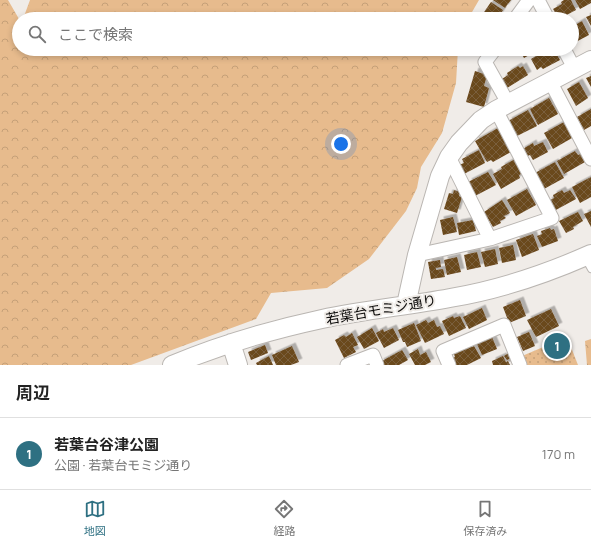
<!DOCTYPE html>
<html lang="ja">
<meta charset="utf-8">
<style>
:root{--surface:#fff;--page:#f2f2f2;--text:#222;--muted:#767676;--line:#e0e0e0;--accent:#2e7082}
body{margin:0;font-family:Manrope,"Noto Sans JP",sans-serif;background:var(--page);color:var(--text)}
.you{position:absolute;left:341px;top:144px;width:14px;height:14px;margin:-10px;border:3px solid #fff;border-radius:50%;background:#1a73e8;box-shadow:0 0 0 6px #1a73e833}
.badge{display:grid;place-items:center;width:26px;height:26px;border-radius:50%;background:var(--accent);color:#fff;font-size:13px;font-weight:700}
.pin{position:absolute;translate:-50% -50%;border:2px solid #fff;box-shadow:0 1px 4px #0006}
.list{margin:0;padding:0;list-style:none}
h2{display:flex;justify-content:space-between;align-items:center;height:52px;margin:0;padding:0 16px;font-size:17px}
h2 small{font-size:13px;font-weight:400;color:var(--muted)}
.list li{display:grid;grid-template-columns:26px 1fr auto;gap:12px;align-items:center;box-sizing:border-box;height:72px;padding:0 16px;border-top:1px solid var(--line)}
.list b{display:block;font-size:15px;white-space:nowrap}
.list p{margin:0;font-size:13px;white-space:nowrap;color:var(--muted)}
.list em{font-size:13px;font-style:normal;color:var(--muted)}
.icon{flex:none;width:22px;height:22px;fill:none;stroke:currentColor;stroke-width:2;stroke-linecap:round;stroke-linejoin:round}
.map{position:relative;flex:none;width:591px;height:365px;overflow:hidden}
.search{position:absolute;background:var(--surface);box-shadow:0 2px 6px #0003;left:12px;right:12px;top:12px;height:44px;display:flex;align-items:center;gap:10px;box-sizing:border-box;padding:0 14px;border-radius:22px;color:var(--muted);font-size:15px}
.sheet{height:124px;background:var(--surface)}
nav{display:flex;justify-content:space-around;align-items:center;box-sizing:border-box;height:56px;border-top:1px solid var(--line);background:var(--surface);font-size:11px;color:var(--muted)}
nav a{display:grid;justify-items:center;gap:2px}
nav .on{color:var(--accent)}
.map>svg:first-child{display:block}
.forest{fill:url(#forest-crowns)}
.park{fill:url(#park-dots)}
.building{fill:url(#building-cross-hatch);filter:url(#shadow)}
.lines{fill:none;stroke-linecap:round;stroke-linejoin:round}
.lane-casing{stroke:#bab6b2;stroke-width:8}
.street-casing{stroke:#bab6b2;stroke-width:15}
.secondary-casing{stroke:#bab6b2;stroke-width:20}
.lane{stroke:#fff;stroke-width:6}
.street{stroke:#fff;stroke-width:13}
.secondary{stroke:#fff;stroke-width:18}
.labels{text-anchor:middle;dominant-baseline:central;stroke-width:4;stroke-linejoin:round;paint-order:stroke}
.street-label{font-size:14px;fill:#0f0e0d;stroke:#f0ece8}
</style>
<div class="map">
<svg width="591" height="365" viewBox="0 0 591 365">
<defs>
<pattern id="forest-crowns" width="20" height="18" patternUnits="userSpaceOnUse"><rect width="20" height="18" fill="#e7bb8d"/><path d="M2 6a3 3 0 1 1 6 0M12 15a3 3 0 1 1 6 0" fill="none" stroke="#c5a078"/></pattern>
<pattern id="park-dots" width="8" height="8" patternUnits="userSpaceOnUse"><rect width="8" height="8" fill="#e7bb8d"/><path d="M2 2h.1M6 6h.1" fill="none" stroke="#c5a078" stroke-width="1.8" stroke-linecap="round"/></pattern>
<pattern id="building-cross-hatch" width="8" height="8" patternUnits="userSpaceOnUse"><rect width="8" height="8" fill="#6b481d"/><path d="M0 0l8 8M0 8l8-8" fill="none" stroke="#7a5e3c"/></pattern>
<filter id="shadow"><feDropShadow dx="3.5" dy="-3.5" stdDeviation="0" flood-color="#0004"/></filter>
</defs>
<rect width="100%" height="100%" fill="#f0ece8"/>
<path class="forest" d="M0,0H8L19,19V49H458L456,83L442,133L421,167L417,188L406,211L369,259L327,288L271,293L256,319L131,365H0Z
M30,0H479L468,19H23Z
M591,339V365H587L585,341Z"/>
<path class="park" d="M567,337L578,365H525L522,356Z"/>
<path class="building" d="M493,0H511L505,8Z
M564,0H571L576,10L559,19L553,9L562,4L561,2Z
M575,0H591V3L580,9Z
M491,2L503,10L497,19H487L482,15Z
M539,14L541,19H530Z
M591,15V26L586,17Z
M582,21L589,35L572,44V27Z
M519,49H540L524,58Z
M548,49L550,53L554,50L560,60L543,69L541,67L537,70L531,59Z
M518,66L520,68L523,66L528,75L507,88L502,79L508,75L507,73Z
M475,71L487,75L484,86L489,88L484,107L466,102Z
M591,76V87L586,78Z
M579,82L588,98L576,106L567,89Z
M549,98L558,114L538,125L530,109Z
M591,109V126L584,130L577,117Z
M528,110L537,126L517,136L508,121Z
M564,122L572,138L553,149L544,133Z
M498,128L511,152L493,162L491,160L487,162L475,141Z
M543,142L548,152L533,160L530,155L525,157L521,150L533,143L534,146Z
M479,150L485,163L464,174L459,165L464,163L462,159Z
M575,151L578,155L581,154L585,162L564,174L557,161Z
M515,159L523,173L519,175L520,178L501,189L493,174L502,169L501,167Z
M555,162L564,178L544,189L535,173Z
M488,172L496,185L475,196L468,182Z
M591,177V197L580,203L572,187Z
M527,189L536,205L516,216L507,200Z
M454,190L460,192L459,196L462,197L457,213L444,209L449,193L453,194Z
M562,190L564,193L570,190L576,199L554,211L548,201L554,198L553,195Z
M502,200L510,213L504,216L506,218L500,221L501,223L493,227L484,212Z
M591,211V227L584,214Z
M578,212L583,221L573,227L574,229L566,233L559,221Z
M453,217L457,232L443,235L440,220Z
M473,220L476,231L459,235L457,223Z
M550,228L551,230L554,229L558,241L542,247L537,236L542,234L541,231Z
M533,234L539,250L522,257L516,240Z
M513,245L516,260L502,263L499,248Z
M495,249L498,264L485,267L481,252Z
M477,252L481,267L467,270L464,255Z
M457,257L461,272L447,275L444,260Z
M440,260L441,267L436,268V270L443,269L445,277L431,279L428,262Z
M520,300L526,316L509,323L503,307Z
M482,308L487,320L469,329L463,317Z
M551,309L559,326L536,337L527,320Z
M453,316L454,318L460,316L466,328L449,336L442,321Z
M426,320L428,323L434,320L437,327L440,326L444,334L425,343L416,325Z
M414,323L421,341L407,347L405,342H403L398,330Z
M372,328L379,341L364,349L357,337Z
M393,328L399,340L384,348L376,333L383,329L384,332Z
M529,332L535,346L523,351L517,337Z
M352,333L358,345L353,347L356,352L344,358L335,340L344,335L346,337Z
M492,337L497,349L482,355L477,344Z
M470,343L472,347L474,346L481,358L467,365H453L451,359L455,357L454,354L457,353L455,350Z
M265,345L268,353L251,360L248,352Z
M292,346L299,362L291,365H276L272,355Z
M418,349L420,355L426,352L431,362L425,365H415L409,354Z
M402,350L408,360L399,365H382L380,362Z
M510,352L513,357L507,360L504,356Z
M269,356L273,365H257L256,363Z
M503,356L506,362L508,361L510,365H493L492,361Z"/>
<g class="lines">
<g class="lane-casing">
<path id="lane" d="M585,258L591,269"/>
</g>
<g class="street-casing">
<path id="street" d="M538,0L548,19
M515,19L529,0
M495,49L485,62L508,103
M564,49L574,68
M550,81L591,159
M449,157L490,239
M417,255L490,239L552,218L496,110
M347,365L373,355L377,365
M449,365L443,351L504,325L520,365"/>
</g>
<g class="secondary-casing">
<path id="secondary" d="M406,305L417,255L440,176L449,157L459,143L481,120L496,110L591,60
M231,343L238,365
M172,365C220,345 271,330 322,319C364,310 407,306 450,298C498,290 546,274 591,254"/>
</g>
<use href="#lane" class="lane"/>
<use href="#street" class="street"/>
<use href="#secondary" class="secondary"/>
</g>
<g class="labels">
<g class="street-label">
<text transform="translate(381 309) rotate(-10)">若葉台モミジ通り</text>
</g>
</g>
</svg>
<div class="you"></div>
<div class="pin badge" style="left:557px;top:346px">1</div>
<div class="search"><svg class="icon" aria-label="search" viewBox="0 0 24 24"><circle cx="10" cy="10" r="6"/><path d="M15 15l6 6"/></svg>ここで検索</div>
</div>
<section class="sheet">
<h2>周辺<small></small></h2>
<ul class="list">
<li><span class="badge">1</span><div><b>若葉台谷津公園</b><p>公園 · 若葉台モミジ通り</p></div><em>170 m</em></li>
</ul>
</section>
<nav>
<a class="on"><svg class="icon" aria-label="map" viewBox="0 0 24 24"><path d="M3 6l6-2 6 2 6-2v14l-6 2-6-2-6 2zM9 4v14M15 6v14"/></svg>地図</a>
<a><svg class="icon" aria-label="directions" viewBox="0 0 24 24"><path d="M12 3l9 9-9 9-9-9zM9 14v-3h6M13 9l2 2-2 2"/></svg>経路</a>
<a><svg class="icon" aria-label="saved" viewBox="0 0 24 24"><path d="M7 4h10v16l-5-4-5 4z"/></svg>保存済み</a>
</nav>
